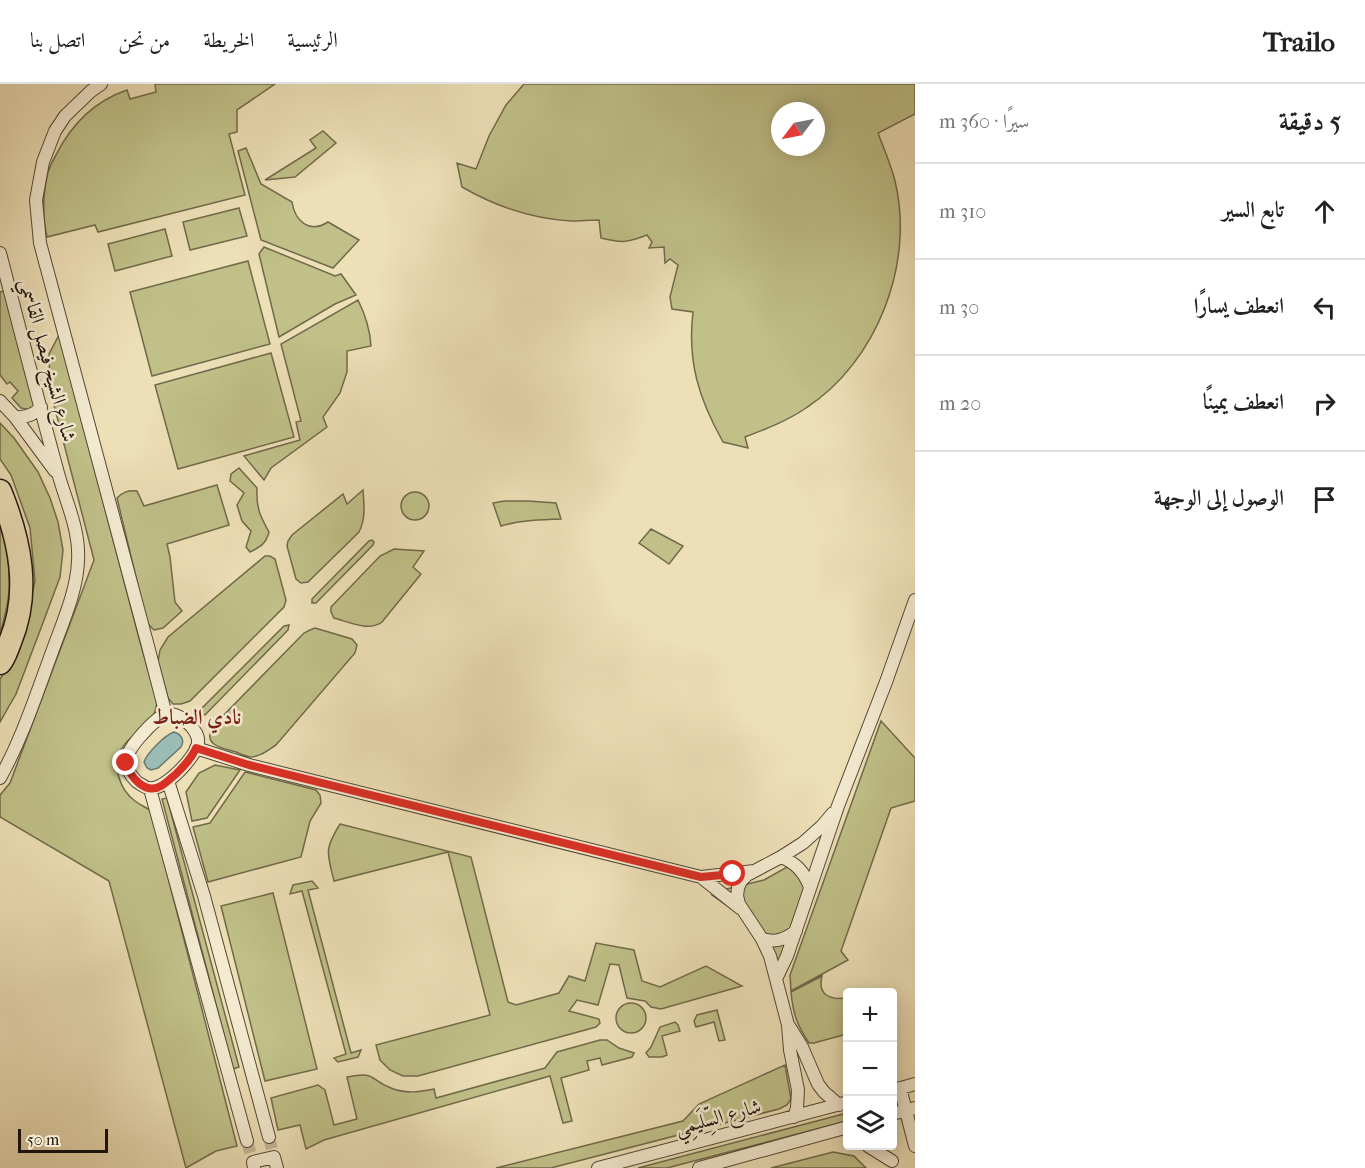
<!DOCTYPE html>
<html lang="ar">
<meta charset="utf-8">
<style>
:root{--surface:#fff;--page:#f2f2f2;--text:#222;--muted:#767676;--line:#e0e0e0}
body{margin:0;font-family:"IM FELL French Canon",Amiri,serif;background:var(--page);color:var(--text);direction:rtl}
.controls{position:absolute;right:18px;bottom:18px;display:grid;overflow:hidden;border-radius:6px;box-shadow:0 3px 15px #0003}
.controls button{width:54px;height:54px;display:grid;place-items:center;padding:0;border:0;border-bottom:2px solid var(--line);background:var(--surface);color:var(--text);font:30px sans-serif}
.compass{position:absolute;left:771px;top:18px;width:54px;height:54px;border-radius:50%;background:var(--surface);box-shadow:0 3px 15px #0003;rotate:238deg}
.scale{position:absolute;left:18px;bottom:15px;width:90px;box-sizing:border-box;padding-left:6px;border:3px solid #21150c;border-top:0;font-size:16px;line-height:21px;white-space:nowrap;color:#21150c;-webkit-text-stroke:4px #f3ead0;paint-order:stroke}
.stop{position:absolute;width:18px;height:18px;margin:-14px;border:4px solid #d93025;border-radius:50%;background:#fff}
.stop.end{background:#d93025;border-color:#fff;box-shadow:0 2px 6px #0008}
.list{margin:0;padding:0;list-style:none}
h2{display:flex;justify-content:space-between;align-items:center;height:78px;margin:0;padding:0 24px;font-size:26px}
h2 small{font-size:20px;font-weight:400;color:var(--muted)}
.list li{display:grid;grid-template-columns:39px 1fr auto;gap:18px;align-items:center;box-sizing:border-box;height:96px;padding:0 24px;border-top:2px solid var(--line)}
.list b{display:block;font-size:22px;white-space:nowrap}
.list em{font-size:20px;font-style:normal;color:var(--muted)}
.icon{flex:none;width:33px;height:33px;fill:none;stroke:currentColor;stroke-width:2;stroke-linecap:round;stroke-linejoin:round}
.map{position:relative;flex:none;width:915px;height:1084px;overflow:hidden;direction:ltr}
header{display:flex;align-items:center;gap:36px;box-sizing:border-box;height:84px;padding:0 30px;background:var(--surface);border-bottom:2px solid var(--line)}
header strong{font-size:28px}
nav{display:flex;gap:33px;margin-inline-start:auto;font-size:21px}
main{display:flex}
aside{flex:1;background:var(--surface)}
.map>svg:first-child{display:block}
.green{fill:#c0c088;stroke:#706a4a;stroke-width:1.5;fill-rule:evenodd}
.water{fill:#9bbbb5;stroke:#6a7971;stroke-width:1.5}
.lines{fill:none;stroke-linecap:round;stroke-linejoin:round}
.street-tunnel{stroke:#c4b794;stroke-width:12;stroke-dasharray:12 6;stroke-linecap:butt}
.street-casing{stroke:#544836;stroke-width:14}
.highway-casing{stroke:#21150c;stroke-width:25}
.street{stroke:#f3ead0;stroke-width:12}
.highway{stroke:#eddfb6;stroke-width:22}
.route{stroke:#d93025;stroke-width:8}
.labels{text-anchor:middle;dominant-baseline:central;stroke-width:5;stroke-linejoin:round;paint-order:stroke}
.street-label{font-size:20px;fill:#21150c;stroke:#f3ead0}
.neighbourhood-label{font-size:21px;font-weight:bold;fill:#7a1f14;stroke:#f3ead0}
</style>
<header>
<strong>Trailo</strong>
<nav><a>الرئيسية</a><a>الخريطة</a><a>من نحن</a><a>اتصل بنا</a></nav>
</header>
<main>
<aside>
<h2>5 دقيقة<small>سيرًا · 360 m</small></h2>
<ul class="list">
<li><svg class="icon" aria-label="ahead" viewBox="0 0 24 24"><path d="M12 20V5M6 11l6-6 6 6"/></svg><div><b>تابع السير</b></div><em>310 m</em></li>
<li><svg class="icon" aria-label="left" viewBox="0 0 24 24"><path d="M17 20v-9H6M10 6l-5 5 5 5"/></svg><div><b>انعطف يسارًا</b></div><em>30 m</em></li>
<li><svg class="icon" aria-label="right" viewBox="0 0 24 24"><path d="M7 20v-9h11M14 6l5 5-5 5"/></svg><div><b>انعطف يمينًا</b></div><em>20 m</em></li>
<li><svg class="icon" aria-label="arrive" viewBox="0 0 24 24"><path d="M6 21V4h12l-3 4 3 4H6"/></svg><div><b>الوصول إلى الوجهة</b></div></li>
</ul>
</aside>
<div class="map">
<svg width="915" height="1084" viewBox="0 0 915 1084">
<rect width="100%" height="100%" fill="#eddfb6"/>
<filter id="stains"><feTurbulence type="fractalNoise" baseFrequency=".00333" numOctaves="4"/><feColorMatrix values="0 0 0 0 .2 0 0 0 0 .09 0 0 0 0 .02 0 0 0 .5 -.17"/></filter>
<radialGradient id="worn" r=".72"><stop offset=".6" stop-color="#630" stop-opacity="0"/><stop offset="1" stop-color="#630" stop-opacity=".3"/></radialGradient>
<path class="green" d="M155,0H275L237,26V48L229,50L245,111L98,148L95,141L47,153C42,133 43,108 48,88C50,82 53,76 56,71C71,41 95,17 127,6L130,15L156,8Z
M524,0H915V30L878,49C884,65 891,81 895,97C915,179 877,278 806,324C787,337 766,345 745,353L748,364L723,358C699,315 687,278 693,228L672,225L670,213L678,181L670,175L665,179L664,163L649,164L652,158L647,151C627,159 621,159 601,154L599,136C590,136 580,137 571,137C532,135 495,122 462,103L457,79L476,85L489,52L506,21ZM780,27H816V63H780Z
M323,47L336,59L295,93L265,96L316,64L310,56Z
M246,64L261,100L292,118C295,137 309,150 328,138L359,156L333,184L261,156L238,67Z
M239,124L247,152L190,166L183,138Z
M165,145L172,172L115,187L108,160Z
M264,163L335,192L341,190L356,211L335,220L279,253L259,170Z
M248,177L270,260L152,292L130,208Z
M7,206L34,322L30,326L21,324L12,314L18,307L10,298L7,300L0,291V208Z
M358,216C366,232 370,245 371,262L347,267V288L340,309L323,333L327,343L271,384L264,396L244,372L300,356L296,338L301,337L281,260Z
M59,251L139,554L157,618C155,635 149,636 137,648C132,653 124,659 121,666C112,683 120,706 135,717C140,721 146,723 151,727L237,1062L216,1067L186,1084L109,797L0,733V711L10,699L94,476L50,306L49,270Z
M271,269L294,353L178,385L155,301Z
M0,339L14,354L38,388L50,414L58,438L63,466L60,493L41,544L16,610L0,638V595L19,568L35,497L30,444L11,391L0,375Z
M239,384L257,404C256,424 260,432 269,448C266,460 260,463 250,468L246,463L251,447L242,437L237,421L244,409L230,397L231,390Z
M217,401L229,441L167,460L170,473L175,518L182,527L163,544L154,546L147,539L117,414C123,408 128,406 137,407L144,422Z
M363,406C364,421 366,434 359,448L308,498L301,499L296,495L287,462L288,457L292,451L343,410L347,420Z
M401 422a14 14 0 1 1 28 0a14 14 0 1 1-28 0Z
M504,417H528L556,419L561,435C540,436 521,436 501,442L493,419Z
M0,436C7,455 10,487 9,507C8,522 4,536 0,550Z
M651,445L683,462L669,480L639,459Z
M372,456L374,458L373,461L316,519H312V515L369,457Z
M394,465L424,467L413,483L421,490L382,538C369,548 349,538 334,534L331,528V523L380,472Z
M265,472H270L275,475L286,516L284,523L190,617L181,620H173L168,614L158,578L160,566L168,553Z
M289,541L288,546L205,631L201,630L200,626L284,542Z
M315,544L352,555L357,561L355,569L276,661C268,666 260,673 250,673C245,672 240,670 236,668C221,664 202,661 213,642L304,549L310,546Z
M881,637L915,674V717L891,724L841,867L848,876L791,907L790,891Z
M215,681L240,686L207,734L192,737L186,708L199,689Z
M245,688L316,706L320,711L321,719L310,737L301,773L208,798L193,743L210,739Z
M167,714L239,983L233,985L162,715Z
M340,740L471,773L508,918L516,921L559,909L569,892L585,897L596,859L634,866L642,897L660,903L706,882L742,902L661,925L651,923L645,917L627,914L619,881L610,880L598,921L577,916L569,927L599,935L600,939L596,943L418,992H403L390,986L380,976L376,961L490,931L448,768L334,797C327,768 324,766 340,740Z
M787,783L810,791L779,883L740,831L712,811L711,807L722,806L764,796Z
M312,797L318,804L308,806L351,969L361,966L358,973L338,978L334,974L346,970L302,807L290,810L293,801Z
M273,809L317,985L265,997L221,822Z
M822,892C817,912 831,916 847,914V950L814,959H809C797,941 793,930 791,908Z
M616 934a15 15 0 1 1 30 0a15 15 0 1 1-30 0Z
M717,926L725,956L719,957L714,938L696,943L694,937L697,931Z
M675,938L678,941L680,947L662,952L667,971L662,973H649L646,969L651,963L660,943Z
M600,956H607L619,964L634,969L632,973L602,981L600,974L587,977L589,986L561,994L572,1037L563,1039L550,992L324,1056L306,1065L300,1041L278,1046L271,1014L318,1001L325,1006L334,1041L357,1035L347,993C377,987 368,995 391,1004C405,1010 419,1008 434,1005L436,1014L545,984L557,968Z
M785,981L791,1015L787,1021L779,1025L551,1084H496L683,1037L699,1020Z
M847,1029V1037L667,1084H638Z
M833,1068L854,1072L866,1084H771Z"/>
<path class="water" d="M174,648C181,650 185,656 181,663L158,684L151,686L147,684L144,678C147,669 165,651 174,648Z"/>
<g class="lines">
<path class="street-tunnel" d="M269,1053L274,1073
M247,1057L253,1078"/>
<g class="street-casing">
<path id="street" d="M101,0L91,7L65,32L55,47L43,78L36,116L40,159L148,562L166,631
M0,169C19,242 38,316 58,389C66,418 80,446 78,477C77,507 62,540 52,568C36,611 22,655 0,694
M0,317L15,333L55,387
M15,333C26,334 34,331 41,323
M172,630C181,632 185,636 191,642C195,647 199,652 198,659C196,673 164,707 149,704C145,704 141,700 137,698C132,693 126,685 126,678C126,665 149,642 159,634C163,632 167,631 172,630Z
M196,664L249,681L701,793L754,787
M168,697L204,812L269,1053
M150,705L247,1057
M781,773C796,779 804,788 810,803
M701,793L740,824
M762,855C775,859 785,856 796,847
M776,895L787,872L838,722L886,598L915,516
M789,942L802,963L818,1000L824,1008L839,1021
M900,1004L915,1062
M894,1006L915,1000
M892,1030L915,1024
M794,1033L797,1024L798,1006L790,966L788,941L770,872L762,855L739,820L737,812L738,804L741,797L747,791L781,773L803,759L822,742L833,729
M868,1062L892,1077
M254,1084L253,1078L274,1073L277,1084
M598,1084L848,1018
M699,1084L848,1043"/>
</g>
<g class="highway-casing">
<path id="highway" d="M0,407C20,456 31,508 10,558C7,565 5,573 0,579"/>
</g>
<use href="#street" class="street"/>
<use href="#highway" class="highway"/>
</g>
<g class="lines">
<path class="route" d="M126,679C130,693 145,711 161,702C166,699 171,694 176,690C184,682 192,674 196,664L249,681L701,793L733,790"/>
</g>
<g class="labels">
<g class="street-label">
<text transform="translate(48 276) rotate(75)">شارع الشيخ فيصل القاسمي</text>
<text transform="translate(718 1033) rotate(-15)">شارع السِّلَيمِي</text>
</g>
<g class="neighbourhood-label">
<text x="197" y="633">نادي الضباط</text>
</g>
</g>
<rect width="100%" height="100%" filter="url(#stains)"/>
<rect width="100%" height="100%" fill="url(#worn)"/>
</svg>
<div class="controls">
<button>+</button>
<button>−</button>
<button><svg class="icon" aria-label="layers" viewBox="0 0 24 24"><path d="M12 4l9 5-9 5-9-5zM3 14l9 5 9-5"/></svg></button>
</div>
<svg class="compass" viewBox="-18 -18 36 36"><path d="M0-13l5 13h-10z" fill="#e53935"/><path d="M0 13l5-13h-10z" fill="#767676"/></svg>
<div class="scale">50 m</div>
<div class="stop" style="left:733px;top:790px"></div>
<div class="stop end" style="left:126px;top:679px"></div>
</div>
</main>
